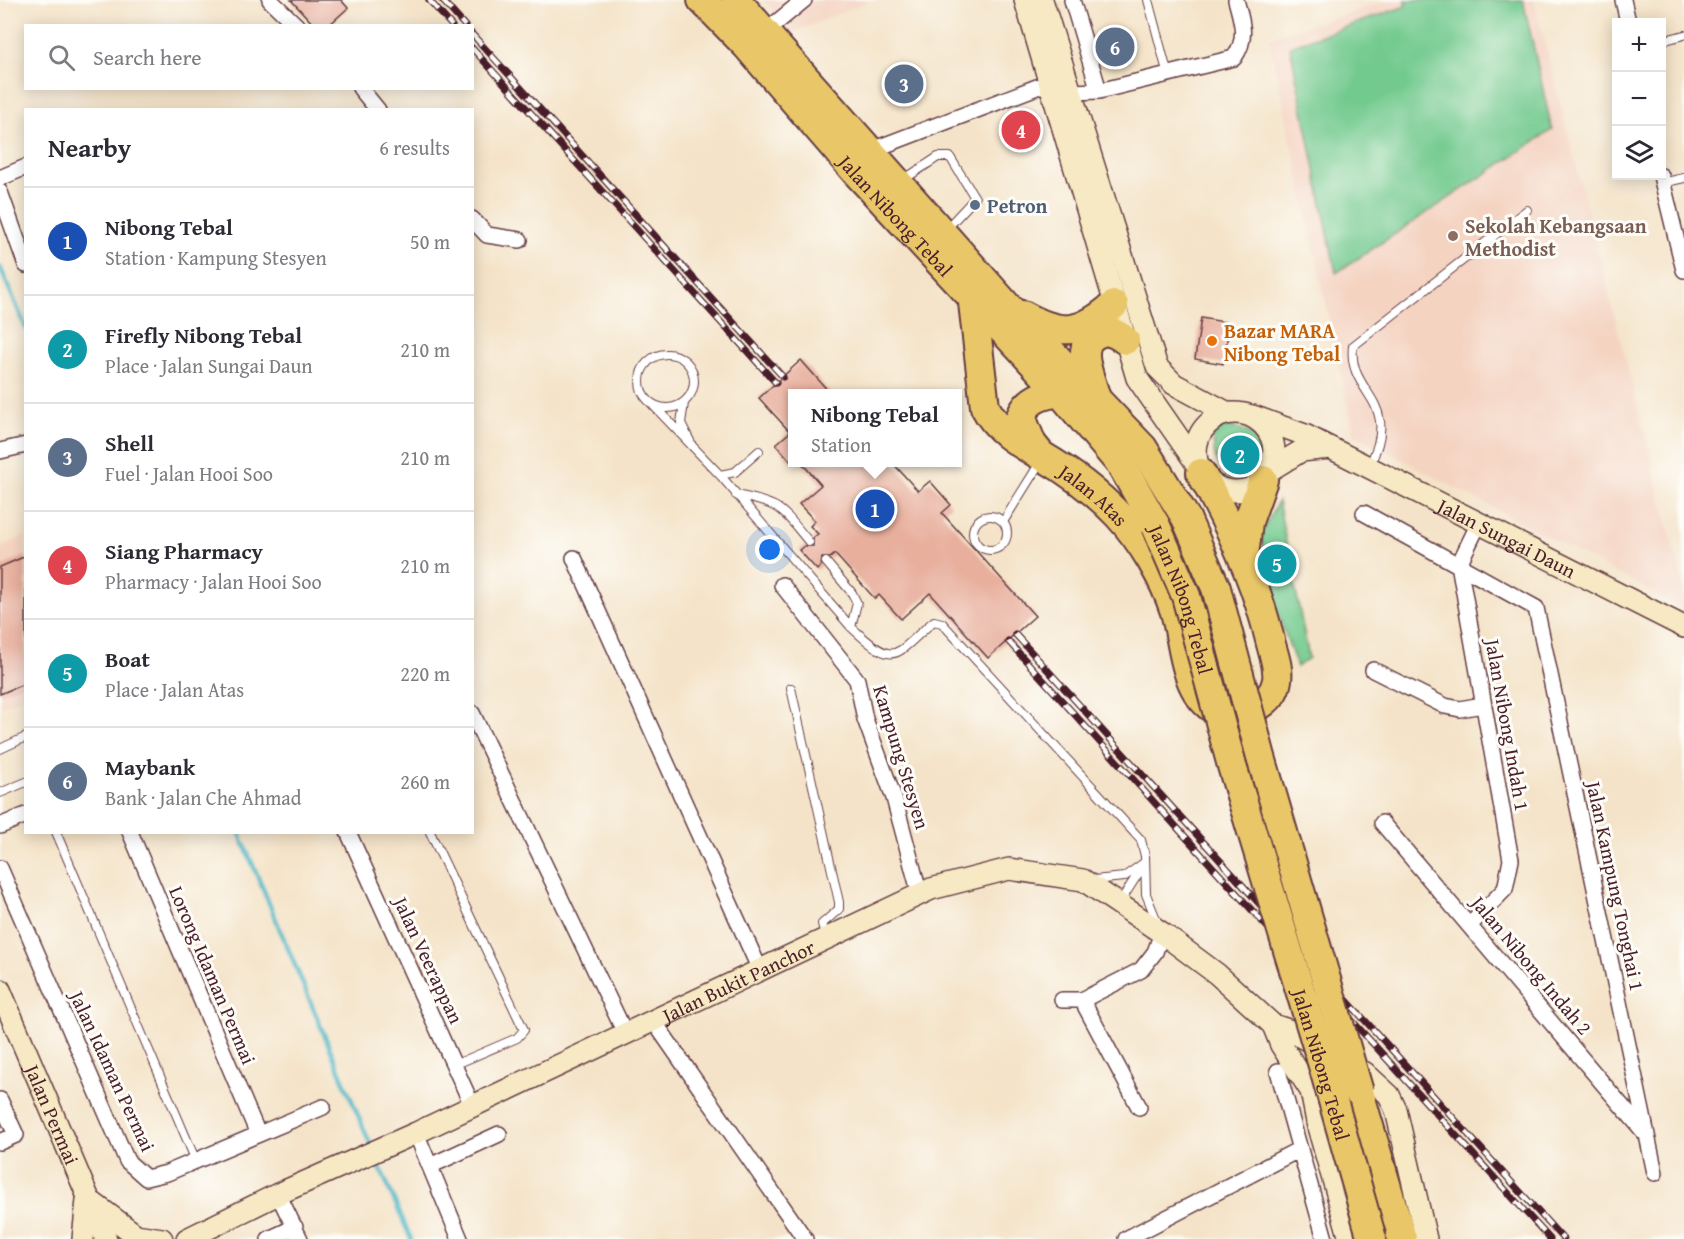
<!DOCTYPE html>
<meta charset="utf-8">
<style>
:root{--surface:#fff;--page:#f7f7f7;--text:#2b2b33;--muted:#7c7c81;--line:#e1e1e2;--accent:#ea580c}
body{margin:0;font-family:"Gentium Book Plus",serif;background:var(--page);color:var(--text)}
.controls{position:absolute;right:18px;top:18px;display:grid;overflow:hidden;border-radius:0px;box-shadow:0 3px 15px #0003}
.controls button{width:54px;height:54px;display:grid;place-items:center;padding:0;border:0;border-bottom:2px solid var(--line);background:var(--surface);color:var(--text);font:30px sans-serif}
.you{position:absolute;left:770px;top:550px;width:21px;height:21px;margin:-15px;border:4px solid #fff;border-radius:50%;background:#1a73e8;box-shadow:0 0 0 9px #1a73e833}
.badge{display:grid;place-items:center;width:39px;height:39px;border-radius:50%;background:var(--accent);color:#fff;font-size:20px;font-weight:700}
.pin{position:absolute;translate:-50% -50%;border:3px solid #fff;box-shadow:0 2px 6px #0006}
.popup{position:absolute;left:788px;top:389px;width:174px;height:78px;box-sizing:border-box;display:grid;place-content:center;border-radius:0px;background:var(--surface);filter:drop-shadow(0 2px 4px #0005);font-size:20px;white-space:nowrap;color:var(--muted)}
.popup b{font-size:22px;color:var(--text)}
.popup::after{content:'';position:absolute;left:50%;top:100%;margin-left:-12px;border:12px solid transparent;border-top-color:var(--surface)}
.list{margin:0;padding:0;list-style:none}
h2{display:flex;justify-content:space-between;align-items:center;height:78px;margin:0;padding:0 24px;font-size:26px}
h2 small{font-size:20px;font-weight:400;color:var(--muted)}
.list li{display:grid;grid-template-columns:39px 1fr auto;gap:18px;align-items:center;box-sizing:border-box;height:108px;padding:0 24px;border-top:2px solid var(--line)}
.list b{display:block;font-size:22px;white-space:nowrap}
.list p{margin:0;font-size:20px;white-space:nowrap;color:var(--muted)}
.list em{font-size:20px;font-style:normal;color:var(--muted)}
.icon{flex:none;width:33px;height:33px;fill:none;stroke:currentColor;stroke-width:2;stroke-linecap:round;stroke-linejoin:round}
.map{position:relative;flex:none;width:1684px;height:1239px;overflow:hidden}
.search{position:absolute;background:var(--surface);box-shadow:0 3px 15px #0003;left:24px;top:24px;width:450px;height:66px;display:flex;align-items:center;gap:15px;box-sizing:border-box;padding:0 21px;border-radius:0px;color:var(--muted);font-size:22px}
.panel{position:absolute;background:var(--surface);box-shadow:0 3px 15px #0003;left:24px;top:108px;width:450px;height:726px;border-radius:0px}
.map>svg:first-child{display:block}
.built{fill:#f4d3c1}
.green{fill:#73ca8f;stroke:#5e745d;stroke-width:1.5}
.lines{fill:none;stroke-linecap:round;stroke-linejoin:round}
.stream{stroke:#49b6c4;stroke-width:4.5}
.building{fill:#e8af9d}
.lane-casing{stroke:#643c43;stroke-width:10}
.street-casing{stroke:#643c43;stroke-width:18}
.secondary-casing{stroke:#643c43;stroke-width:24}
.highway-casing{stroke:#643c43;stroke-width:32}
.lane{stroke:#fff;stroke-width:8}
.street{stroke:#fff;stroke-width:15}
.secondary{stroke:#f6e9c3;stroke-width:21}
.highway{stroke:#e9c769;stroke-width:28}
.rail-casing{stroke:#4a1f2b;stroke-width:7}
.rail{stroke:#fdfcf7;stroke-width:4.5;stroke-dasharray:14;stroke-linecap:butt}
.highway-bridge-casing{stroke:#643c43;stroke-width:32;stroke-linecap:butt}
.highway-bridge{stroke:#e9c769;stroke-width:28}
.service-dot{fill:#5c6f8a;stroke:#fdfcf7;stroke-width:2}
.education-dot{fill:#8d6e63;stroke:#fdfcf7;stroke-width:2}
.food-dot{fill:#e8710a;stroke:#fdfcf7;stroke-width:2}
.labels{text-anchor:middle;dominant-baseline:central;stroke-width:6;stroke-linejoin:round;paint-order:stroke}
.service-label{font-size:20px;font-weight:bold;fill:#4e5e75;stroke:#fdfcf7;text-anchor:start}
.street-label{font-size:20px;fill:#4a1f2b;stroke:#fdfcf7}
.education-label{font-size:20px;font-weight:bold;fill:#785e54;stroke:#fdfcf7;text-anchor:start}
.food-label{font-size:20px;font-weight:bold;fill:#c56008;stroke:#fdfcf7;text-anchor:start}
</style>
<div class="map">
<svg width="1684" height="1239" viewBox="0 0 1684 1239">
<rect width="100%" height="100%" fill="#fdfcf7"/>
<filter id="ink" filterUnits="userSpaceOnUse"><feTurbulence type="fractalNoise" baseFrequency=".0167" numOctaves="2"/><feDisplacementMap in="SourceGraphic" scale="12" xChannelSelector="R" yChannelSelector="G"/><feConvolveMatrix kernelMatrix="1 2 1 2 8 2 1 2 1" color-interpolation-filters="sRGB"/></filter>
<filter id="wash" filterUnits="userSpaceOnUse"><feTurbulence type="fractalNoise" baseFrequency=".008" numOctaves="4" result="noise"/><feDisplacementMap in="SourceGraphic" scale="24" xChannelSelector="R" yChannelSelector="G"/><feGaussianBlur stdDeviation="1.35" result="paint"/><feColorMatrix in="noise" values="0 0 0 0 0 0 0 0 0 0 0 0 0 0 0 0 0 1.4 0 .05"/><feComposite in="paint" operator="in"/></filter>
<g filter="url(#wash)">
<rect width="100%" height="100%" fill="#f4e3c8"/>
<path class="built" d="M764,0H871L791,34Z
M1390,0H1534L1684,588V609L1354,434L1269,38Z
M25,535V696L0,707V548Z"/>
<path class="green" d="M1404,0H1523L1552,130L1336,273L1290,46L1406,6Z
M1225,427C1242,428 1252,430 1261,446C1256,464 1248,478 1228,479L1215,457L1212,431Z
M1278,501L1309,658L1297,667L1274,602L1261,534Z"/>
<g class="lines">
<path class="stream" d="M0,267L26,328
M239,832L371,1146
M375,1156L411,1239"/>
</g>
<g id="blocks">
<path class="building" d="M291,0H341L348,8L328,26H315Z
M1201,318L1230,323L1223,364L1195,359Z
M801,360L830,393H792V463L776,444L790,432L759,398Z
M801,462H892L918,491L930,481L951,505L942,513L1035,616L988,658L930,593L901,619L879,595L875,599L835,554L830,558H822L821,566L817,570L799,550L804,546H813V538L818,534L810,526L815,521L799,504L821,485Z
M26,556V683L0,694V567Z"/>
</g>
</g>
<g filter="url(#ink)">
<use href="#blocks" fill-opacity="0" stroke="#643c43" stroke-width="1.5"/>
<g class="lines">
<g class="lane-casing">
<path id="lane" d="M1148,0L1168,75
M1662,41L1684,35
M903,180L938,157H950L975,198L947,228
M1662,183L1684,178
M640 381a27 27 0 1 1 54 0a27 27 0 1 1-54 0Z
M650,402L720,475L851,627C898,670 893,655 934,621L942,623L1141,840L1145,856L1146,894L1158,924
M684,403L681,423L691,443
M1369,466C1404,399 1347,395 1353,346L1527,210
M720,475L735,472L759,451
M736,495C781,504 780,507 809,542
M973 533a17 17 0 1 1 34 0a17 17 0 1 1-34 0Z
M1003,522L1041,461
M826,562L852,593L857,603L851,627
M791,688L839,902V909L822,924L826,937
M0,749L26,737
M0,793L26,782
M56,832L196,1161
M430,832L524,1030L517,1038L454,1065
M1094,880L1124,877L1145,862
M1120,902L1143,866"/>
</g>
<g class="street-casing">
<path id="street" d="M270,0L297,26
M1072,0L1099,91
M1623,0L1628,22
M765,32L804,0
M360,88L378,110
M1071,92L1099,91L1234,58C1248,38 1242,22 1236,0
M872,150L1050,82
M1661,176L1684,270
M0,178L26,167
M0,192L26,265
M472,219L487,235L520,240
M0,451L26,445
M1364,513L1536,608L1655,1173
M574,558L760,970
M782,585L857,680L865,719L894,798L920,895
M1373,670L1445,706L1460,709L1482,705
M472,713L625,1033
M1382,823L1644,1132
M0,826L26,815
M130,832L258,1134
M348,832L472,1105
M0,868L127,1161L146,1178L167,1173L323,1107
M1470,925L1505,889L1511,860L1459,564L1479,523
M1062,1000H1082L1141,970L1155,952L1162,933
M1082,1000L1139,1107
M653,1020L805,1239
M1278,1071L1325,1239
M0,1100L16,1135L0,1142
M416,1133L460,1239
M430,1166L499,1134
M278,1194L300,1239
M269,1239L295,1227
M1126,1239L1300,1149"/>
</g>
<g class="secondary-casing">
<g id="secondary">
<path d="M1025,0L1137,378L1196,463"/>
<path d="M1042,0L1157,367L1174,384L1228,413"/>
<circle cx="1235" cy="452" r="39"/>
<path id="s1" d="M1253,416L1305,435L1684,627"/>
<path d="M1270,470L1301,451L1330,448"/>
<path id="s2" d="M0,990L106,1239"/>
<path d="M1273,1025L1281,1045L1311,1091L1318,1127L1350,1239"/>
<path d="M93,1203L136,1235L162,1239"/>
<path d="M83,1239L87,1200"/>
<path id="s3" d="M187,1239L278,1194L416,1133L931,889L1009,869L1083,880L1162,933L1217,974L1273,1025L1291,1031L1365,1073L1389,1095L1396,1110L1426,1239"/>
</g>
</g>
<g class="highway-casing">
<g id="highway">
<path id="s4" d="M702,0L747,46L855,171L1060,392L1122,466L1156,526"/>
<path d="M736,0L1008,307L1143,448L1186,518"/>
<path id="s5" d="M972,294L985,407C998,432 1019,443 1042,456C1068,471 1097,493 1118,515C1142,541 1164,578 1175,612C1184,643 1183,687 1212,708C1224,716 1243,714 1255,708C1266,702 1275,694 1277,680C1279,667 1273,653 1270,640C1256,581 1231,527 1201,473"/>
<path d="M1023,315C1061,336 1080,335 1114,305"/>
<path d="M1095,395C1090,376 1073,343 1099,333C1109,329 1117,334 1125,340"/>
<path d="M1041,455L1032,444L1021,416C1029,398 1042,395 1060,392"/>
<path d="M1244,557L1248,522L1263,480"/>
<path d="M1359,1092L1402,1239"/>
</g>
</g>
<use href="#lane" class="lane"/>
<use href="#street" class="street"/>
<use href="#secondary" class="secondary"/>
<use href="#highway" class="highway"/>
<g class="rail-casing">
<path id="rail" d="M429,0L452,26
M442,0L465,26
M472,34L783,377
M472,48L776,383
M1015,634L1563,1239
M1008,641L1550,1239"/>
</g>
<use href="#rail" class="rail"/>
<g class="highway-bridge-casing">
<g id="highway-bridge">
<path d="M1186,518L1216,588L1261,757L1359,1092"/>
<path id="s6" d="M1156,526L1186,596L1232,766L1324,1069L1372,1239"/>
</g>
</g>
<use href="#highway-bridge" class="highway-bridge"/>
</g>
</g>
<circle class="service-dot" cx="975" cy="205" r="6"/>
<circle class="education-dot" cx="1453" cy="236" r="6"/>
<circle class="food-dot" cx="1212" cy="341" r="6"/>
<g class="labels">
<g class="service-label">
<text x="987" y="205">Petron</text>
</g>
<g class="street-label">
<text stroke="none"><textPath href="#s4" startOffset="290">Jalan Nibong Tebal</textPath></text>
<text stroke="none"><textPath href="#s5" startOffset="255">Jalan Atas</textPath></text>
<text stroke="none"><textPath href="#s1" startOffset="282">Jalan Sungai Daun</textPath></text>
<text stroke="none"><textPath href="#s6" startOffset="78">Jalan Nibong Tebal</textPath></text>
<text transform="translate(1508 725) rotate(80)">Jalan Nibong Indah 1</text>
<text transform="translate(902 757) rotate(73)">Kampung Stesyen</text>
<text transform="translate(1616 886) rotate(78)">Jalan Kampung Tonghai 1</text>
<text transform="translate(429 960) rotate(65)">Jalan Veerappan</text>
<text transform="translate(1532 965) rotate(50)">Jalan Nibong Indah 2</text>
<text transform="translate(213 975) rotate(67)">Lorong Idaman Permai</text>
<text stroke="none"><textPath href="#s3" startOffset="609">Jalan Bukit Panchor</textPath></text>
<text stroke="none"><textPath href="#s6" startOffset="564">Jalan Nibong Tebal</textPath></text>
<text transform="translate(113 1071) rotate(65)">Jalan Idaman Permai</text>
<text stroke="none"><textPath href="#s2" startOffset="135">Jalan Permai</textPath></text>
</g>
<g class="education-label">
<text x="1465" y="225">Sekolah Kebangsaan<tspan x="1465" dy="23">Methodist</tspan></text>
</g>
<g class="food-label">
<text x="1224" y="330">Bazar MARA<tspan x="1224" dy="23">Nibong Tebal</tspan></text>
</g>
</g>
</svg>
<div class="controls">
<button>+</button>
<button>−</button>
<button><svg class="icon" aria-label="layers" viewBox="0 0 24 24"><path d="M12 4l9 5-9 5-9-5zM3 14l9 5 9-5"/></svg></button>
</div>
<div class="you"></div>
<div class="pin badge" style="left:875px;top:509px;background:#1a4fb4">1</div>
<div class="popup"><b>Nibong Tebal</b>Station</div>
<div class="pin badge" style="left:1240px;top:455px;background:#0f9aa8">2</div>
<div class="pin badge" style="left:904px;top:84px;background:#5c6f8a">3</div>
<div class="pin badge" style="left:1021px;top:130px;background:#e0444e">4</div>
<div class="pin badge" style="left:1277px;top:564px;background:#0f9aa8">5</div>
<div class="pin badge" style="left:1115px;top:47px;background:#5c6f8a">6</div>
<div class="search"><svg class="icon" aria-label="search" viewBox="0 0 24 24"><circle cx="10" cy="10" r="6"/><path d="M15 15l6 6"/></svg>Search here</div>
<section class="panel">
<h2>Nearby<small>6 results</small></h2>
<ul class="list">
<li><span class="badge" style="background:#1a4fb4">1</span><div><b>Nibong Tebal</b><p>Station · Kampung Stesyen</p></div><em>50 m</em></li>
<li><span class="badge" style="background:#0f9aa8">2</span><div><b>Firefly Nibong Tebal</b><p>Place · Jalan Sungai Daun</p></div><em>210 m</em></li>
<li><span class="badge" style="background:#5c6f8a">3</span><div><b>Shell</b><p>Fuel · Jalan Hooi Soo</p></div><em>210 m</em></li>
<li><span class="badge" style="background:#e0444e">4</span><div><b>Siang Pharmacy</b><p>Pharmacy · Jalan Hooi Soo</p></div><em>210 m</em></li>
<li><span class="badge" style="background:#0f9aa8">5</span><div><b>Boat</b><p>Place · Jalan Atas</p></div><em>220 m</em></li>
<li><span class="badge" style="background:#5c6f8a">6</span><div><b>Maybank</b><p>Bank · Jalan Che Ahmad</p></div><em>260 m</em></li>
</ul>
</section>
</div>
